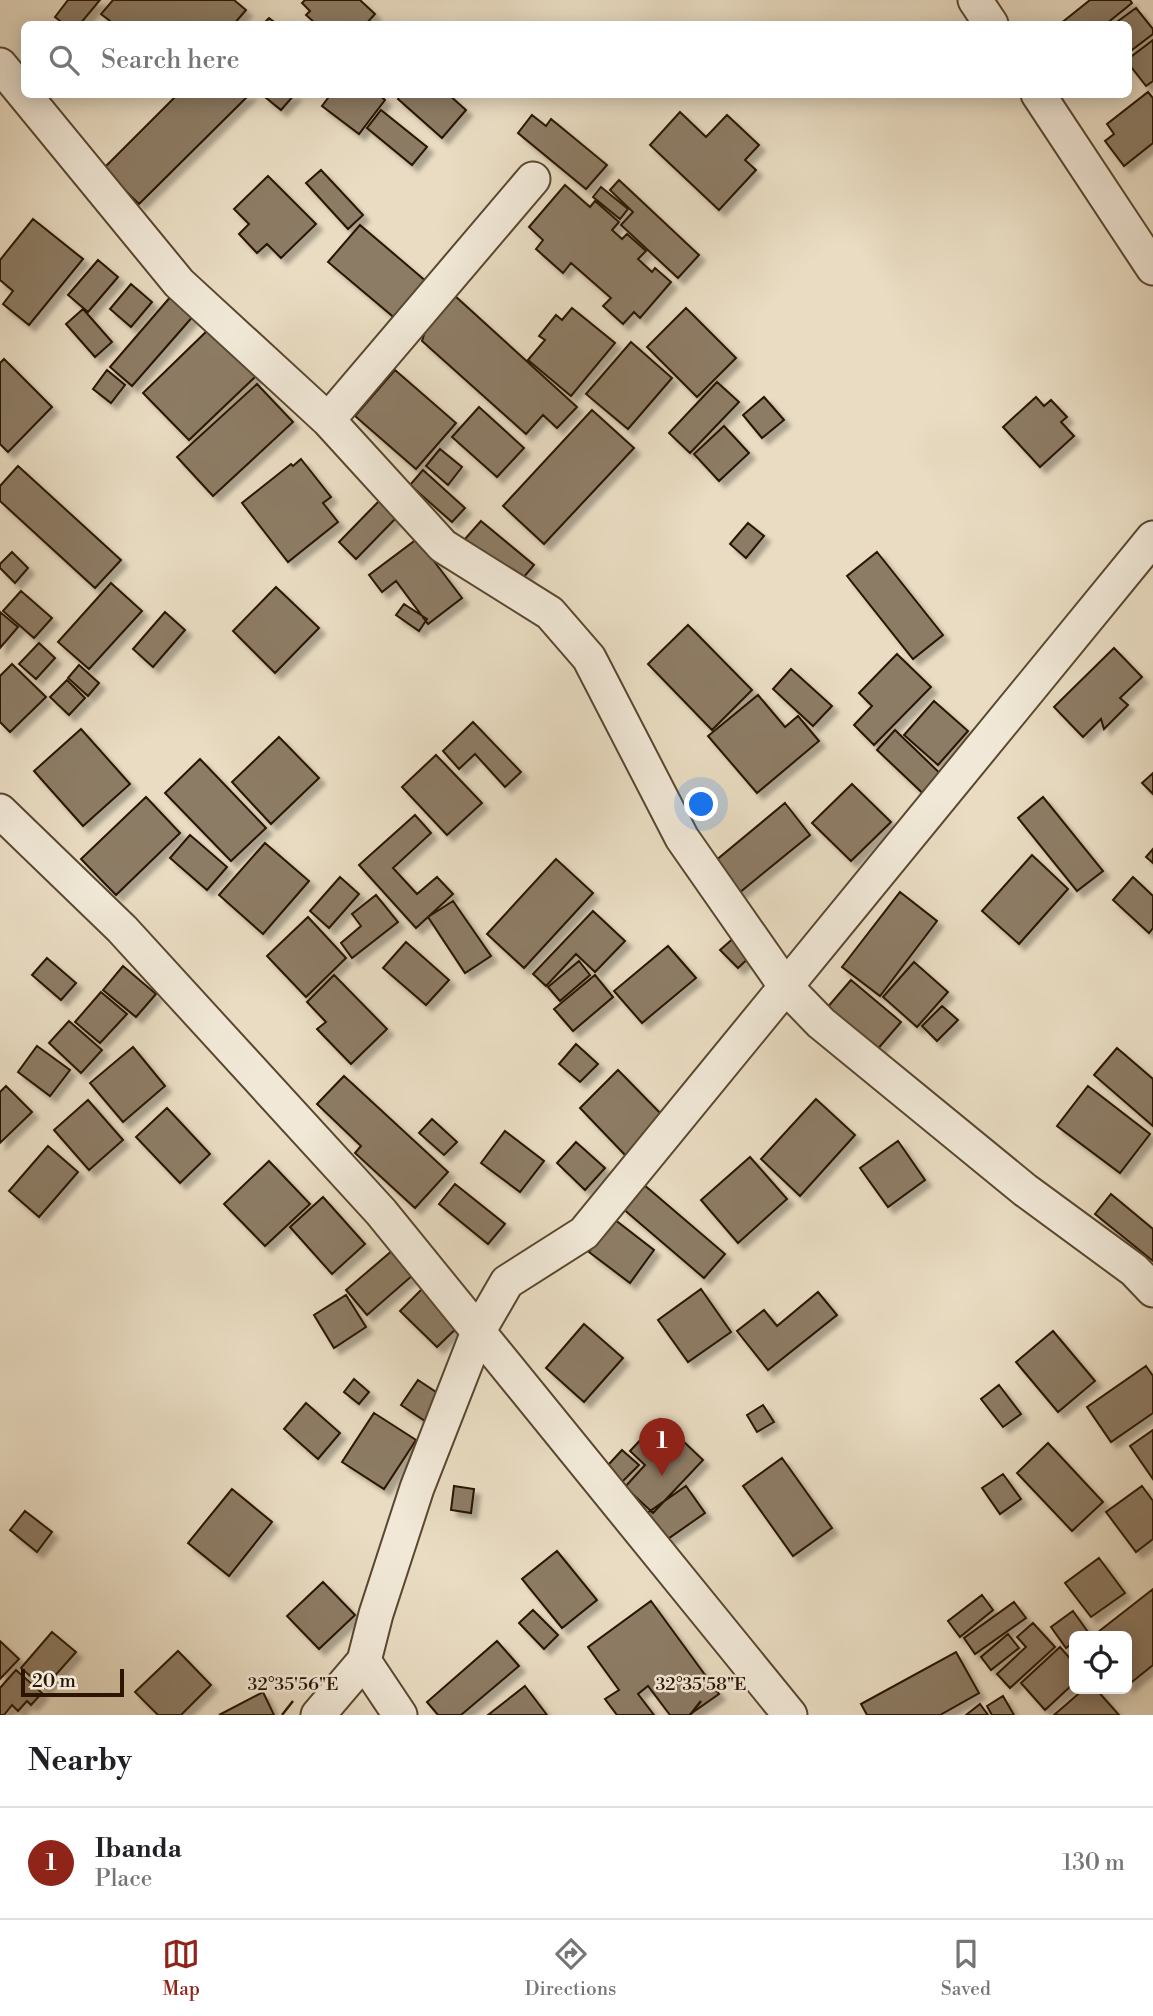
<!DOCTYPE html>
<meta charset="utf-8">
<style>
:root{--surface:#fff;--page:#f6f6f6;--text:#202124;--muted:#757577;--line:#e0e0e0;--accent:#8f2418}
body{margin:0;font-family:"Libre Bodoni",serif;background:var(--page);color:var(--text)}
.controls{position:absolute;right:21px;bottom:21px;display:grid;overflow:hidden;border-radius:10px;box-shadow:0 4px 18px #0003}
.controls button{width:63px;height:63px;display:grid;place-items:center;padding:0;border:0;border-bottom:2px solid var(--line);background:var(--surface);color:var(--text);font:35px sans-serif}
.scale{position:absolute;left:21px;bottom:18px;width:103px;box-sizing:border-box;padding-left:7px;border:4px solid #291500;border-top:0;font-size:19px;line-height:24px;white-space:nowrap;color:#291500;-webkit-text-stroke:5px #f1e8d7;paint-order:stroke}
.you{position:absolute;left:702px;top:805px;width:24px;height:24px;margin:-18px;border:5px solid #fff;border-radius:50%;background:#1a73e8;box-shadow:0 0 0 10px #1a73e833}
.badge{display:grid;place-items:center;width:46px;height:46px;border-radius:50%;background:var(--accent);color:#fff;font-size:23px;font-weight:700}
.pin{position:absolute;translate:-50% -58px;filter:drop-shadow(0 2px 4px #0008)}
.pin::after{content:'';position:absolute;top:37px;width:24px;height:21px;background:inherit;clip-path:polygon(0 0,100% 0,50% 100%)}
.list{margin:0;padding:0;list-style:none}
h2{display:flex;justify-content:space-between;align-items:center;height:91px;margin:0;padding:0 28px;font-size:30px}
h2 small{font-size:23px;font-weight:400;color:var(--muted)}
.list li{display:grid;grid-template-columns:46px 1fr auto;gap:21px;align-items:center;box-sizing:border-box;height:112px;padding:0 28px;border-top:2px solid var(--line)}
.list b{display:block;font-size:26px;white-space:nowrap}
.list p{margin:0;font-size:23px;white-space:nowrap;color:var(--muted)}
.list em{font-size:23px;font-style:normal;color:var(--muted)}
.icon{flex:none;width:38px;height:38px;fill:none;stroke:currentColor;stroke-width:2;stroke-linecap:round;stroke-linejoin:round}
.map{position:relative;flex:none;width:1153px;height:1715px;overflow:hidden}
.search{position:absolute;background:var(--surface);box-shadow:0 4px 18px #0003;left:21px;right:21px;top:21px;height:77px;display:flex;align-items:center;gap:18px;box-sizing:border-box;padding:0 24px;border-radius:10px;color:var(--muted);font-size:26px}
.sheet{height:203px;background:var(--surface)}
nav{display:flex;justify-content:space-around;align-items:center;box-sizing:border-box;height:98px;border-top:2px solid var(--line);background:var(--surface);font-size:19px;color:var(--muted)}
nav a{display:grid;justify-items:center;gap:4px}
nav .on{color:var(--accent)}
.map>svg:first-child{display:block}
.building{fill:#8d7c65;stroke:#291500;stroke-width:2;filter:url(#shadow)}
.lines{fill:none;stroke-linecap:round;stroke-linejoin:round}
.minor-casing{stroke:#594730;stroke-width:37}
.minor{stroke:#f1e8d7;stroke-width:33}
.ticks{fill:none;stroke:#291500;stroke-width:2.5}
.ticks-label{font-size:18px;text-anchor:middle;fill:#291500;stroke:#f1e8d7;stroke-width:5;stroke-linejoin:round;paint-order:stroke}
</style>
<div class="map">
<svg width="1153" height="1715" viewBox="0 0 1153 1715">
<defs>
<filter id="shadow"><feDropShadow dx="6" dy="6" stdDeviation="2" flood-color="#0004"/></filter>
</defs>
<rect width="100%" height="100%" fill="#e9dcc2"/>
<filter id="stains"><feTurbulence type="fractalNoise" baseFrequency=".00286" numOctaves="4"/><feColorMatrix values="0 0 0 0 .2 0 0 0 0 .09 0 0 0 0 .02 0 0 0 .5 -.17"/></filter>
<radialGradient id="worn" r=".72"><stop offset=".6" stop-color="#630" stop-opacity="0"/><stop offset="1" stop-color="#630" stop-opacity=".3"/></radialGradient>
<path class="building" d="M68,0H100L80,24H64L55,17Z
M68,0H100L80,24H64L55,17Z
M113,0H234L246,10L234,24H114L101,14Z
M305,0H360L375,14L366,24H316L306,15L310,11L302,3Z
M1090,0H1130L1132,3L1106,24H1060Z
M1136,8L1153,29V34L1128,53V24H1114Z
M269,18L277,24H263Z
M1153,40V81L1146,86L1128,63V59Z
M1148,92L1153,98V143L1124,166L1105,141L1114,134L1107,124Z
M178,94H250L139,204L103,169Z
M267,94H295L281,110L265,97Z
M331,94H378L385,100L359,134L322,106Z
M401,94H448L466,110L442,138L398,99Z
M381,110L427,147L412,165L367,128Z
M680,112L706,137L727,115L759,145L745,160L756,170L719,210L650,145Z
M532,115L546,126L551,119L607,165L586,189L518,133Z
M321,170L363,215L348,229L306,183Z
M321,170L363,215L348,229L306,183Z
M268,176L316,224L281,258L267,244L257,253L239,234L249,224L234,209Z
M619,180L699,255L678,278L621,225L633,212L610,190Z
M565,185L590,207L595,201L619,222L612,230L622,239L627,234L646,251L638,259L652,272L655,268L671,282L640,318L634,312L623,324L603,306L611,298L571,263L563,273L536,249L543,240L529,227Z
M601,187L628,209L620,219L593,197Z
M33,219L83,259L29,325L3,304L13,291L0,280V260Z
M360,225L434,288L403,325L328,262Z
M360,225L434,288L403,325L328,262Z
M98,260L118,277L88,312L68,295Z
M98,260L118,277L88,312L68,295Z
M131,284L152,302L131,327L110,309Z
M131,284L152,302L131,327L110,309Z
M172,295L195,314L132,386L110,367Z
M172,295L195,314L132,386L110,367Z
M454,295L577,407L557,428L543,415L526,434L422,341L427,325Z
M572,308L615,343L571,396L528,360L545,340L539,336L556,315L562,320Z
M686,308L736,358L697,397L647,347Z
M83,309L112,342L95,357L66,324Z
M83,309L112,342L95,357L66,324Z
M211,327L257,375L189,440L143,393Z
M211,327L257,375L189,440L143,393Z
M631,342L672,378L628,429L586,394Z
M4,359L52,407L8,452L0,444V363Z
M107,370L125,385L111,403L93,389Z
M107,370L125,385L111,403L93,389Z
M395,370L456,423L416,469L355,416Z
M395,370L456,423L416,469L355,416Z
M717,382L739,402L690,453L669,433Z
M257,384L293,422L213,496L177,457Z
M257,384L293,422L213,496L177,457Z
M764,397L784,420L762,438L743,415Z
M1036,397L1044,406L1051,400L1067,417L1061,422L1074,436L1040,467L1003,427Z
M479,407L524,448L497,477L452,437Z
M479,407L524,448L497,477L452,437Z
M592,410L634,448L544,544L503,506Z
M592,410L634,448L544,544L503,506Z
M724,426L749,453L719,481L694,454Z
M440,449L462,467L448,485L426,466Z
M440,449L462,467L448,485L426,466Z
M301,459L331,497L323,503L338,522L288,562L242,503L291,464L293,466Z
M18,466L121,560L95,588L0,501V486Z
M423,470L465,508L452,522L410,485Z
M423,470L465,508L452,522L410,485Z
M381,499L398,516L356,559L339,542Z
M381,499L398,516L356,559L339,542Z
M481,521L534,565L518,584L465,539Z
M481,521L534,565L518,584L465,539Z
M748,523L764,536L746,558L730,544Z
M748,523L764,536L746,558L730,544Z
M417,539L462,598L428,624L396,581L382,592L369,575Z
M417,539L462,598L428,624L396,581L382,592L369,575Z
M12,552L28,568L15,583L0,568V564Z
M12,552L28,568L15,583L0,568V564Z
M877,552L943,635L913,659L847,576Z
M111,583L142,611L89,669L58,642Z
M111,583L142,611L89,669L58,642Z
M276,587L319,628L275,673L233,631Z
M21,591L52,618L34,638L3,611Z
M21,591L52,618L34,638L3,611Z
M404,604L427,619L419,631L396,615Z
M404,604L427,619L419,631L396,615Z
M0,612L18,627L0,648Z
M0,612L18,627L0,648Z
M165,612L185,630L153,667L133,649Z
M165,612L185,630L153,667L133,649Z
M688,625L752,690L712,730L648,664Z
M688,625L752,690L712,730L648,664Z
M39,643L55,658L36,679L19,664Z
M39,643L55,658L36,679L19,664Z
M1114,648L1142,677L1120,698L1128,705L1104,729L1101,719L1083,737L1054,707Z
M897,654L931,687L874,745L854,725L872,706L859,693Z
M897,654L931,687L874,745L854,725L872,706L859,693Z
M12,664L46,697L10,732L0,722V676Z
M12,664L46,697L10,732L0,722V676Z
M79,665L99,683L88,696L68,678Z
M79,665L99,683L88,696L68,678Z
M791,669L832,706L813,726L773,689Z
M791,669L832,706L813,726L773,689Z
M67,680L85,698L69,715L50,697Z
M67,680L85,698L69,715L50,697Z
M758,695L785,727L798,716L819,741L757,793L708,736Z
M758,695L785,727L798,716L819,741L757,793L708,736Z
M934,701L968,731L938,765L904,735Z
M934,701L968,731L938,765L904,735Z
M473,722L521,772L505,787L475,754L459,769L443,751Z
M473,722L521,772L505,787L475,754L459,769L443,751Z
M81,729L130,784L83,826L34,771Z
M81,729L130,784L83,826L34,771Z
M895,730L950,783L932,802L877,750Z
M895,730L950,783L932,802L877,750Z
M279,737L319,778L271,824L232,782Z
M279,737L319,778L271,824L232,782Z
M436,755L482,803L447,835L402,787Z
M436,755L482,803L447,835L402,787Z
M200,759L266,828L231,861L165,793Z
M200,759L266,828L231,861L165,793Z
M1153,773V794L1142,783Z
M852,784L891,822L851,861L812,823Z
M852,784L891,822L851,861L812,823Z
M146,797L180,833L116,895L81,859Z
M1043,797L1103,871L1077,891L1018,818Z
M1043,797L1103,871L1077,891L1018,818Z
M785,803L810,835L739,893L714,862Z
M785,803L810,835L739,893L714,862Z
M415,815L431,833L393,868L417,894L437,877L453,894L416,928L359,865Z
M415,815L431,833L393,868L417,894L437,877L453,894L416,928L359,865Z
M190,835L227,867L207,890L170,858Z
M190,835L227,867L207,890L170,858Z
M265,843L309,881L263,934L219,895Z
M265,843L309,881L263,934L219,895Z
M1153,849V863L1146,857Z
M1032,855L1068,889L1019,944L982,911Z
M1032,855L1068,889L1019,944L982,911Z
M556,859L593,893L524,968L487,934Z
M556,859L593,893L524,968L487,934Z
M340,877L359,894L329,928L310,911Z
M340,877L359,894L329,928L310,911Z
M1133,877L1153,896V928L1149,933L1113,900Z
M1133,877L1153,896V928L1149,933L1113,900Z
M900,892L937,921L880,996L842,967Z
M900,892L937,921L880,996L842,967Z
M376,895L398,922L352,958L341,943L361,926L352,914Z
M376,895L398,922L352,958L341,943L361,926L352,914Z
M453,901L491,956L465,973L428,917Z
M453,901L491,956L465,973L428,917Z
M593,911L625,941L595,972L576,954L546,986L533,974Z
M593,911L625,941L595,972L576,954L546,986L533,974Z
M308,917L346,958L306,997L267,956Z
M308,917L346,958L306,997L267,956Z
M736,936L753,954L738,968L720,950Z
M736,936L753,954L738,968L720,950Z
M406,942L449,980L426,1005L383,968Z
M406,942L449,980L426,1005L383,968Z
M668,946L696,978L642,1023L614,991Z
M668,946L696,978L642,1023L614,991Z
M47,958L76,983L61,1000L32,975Z
M47,958L76,983L61,1000L32,975Z
M579,961L590,975L560,1001L548,987Z
M579,961L590,975L560,1001L548,987Z
M914,962L948,992L917,1027L883,997Z
M914,962L948,992L917,1027L883,997Z
M123,966L156,994L136,1017L103,990Z
M123,966L156,994L136,1017L103,990Z
M334,975L387,1029L351,1064L317,1029L326,1022L307,1002Z
M334,975L387,1029L351,1064L317,1029L326,1022L307,1002Z
M595,975L613,997L573,1031L554,1009Z
M595,975L613,997L573,1031L554,1009Z
M851,980L901,1022L876,1051L826,1009Z
M851,980L901,1022L876,1051L826,1009Z
M101,992L127,1014L100,1043L75,1022Z
M101,992L127,1014L100,1043L75,1022Z
M942,1006L958,1020L937,1041L922,1026Z
M942,1006L958,1020L937,1041L922,1026Z
M69,1021L102,1050L81,1073L49,1043Z
M69,1021L102,1050L81,1073L49,1043Z
M576,1044L598,1064L580,1082L559,1064Z
M576,1044L598,1064L580,1082L559,1064Z
M37,1046L70,1070L50,1096L18,1072Z
M37,1046L70,1070L50,1096L18,1072Z
M133,1047L165,1086L123,1122L90,1083Z
M1117,1048L1153,1079V1126L1094,1075Z
M618,1070L666,1119L627,1157L580,1108Z
M618,1070L666,1119L627,1157L580,1108Z
M344,1076L448,1172L415,1208L355,1153L361,1146L317,1104Z
M6,1086L32,1112L0,1143V1092Z
M6,1086L32,1112L0,1143V1092Z
M1088,1086L1150,1134L1120,1173L1057,1126Z
M816,1099L855,1135L800,1196L761,1159Z
M816,1099L855,1135L800,1196L761,1159Z
M88,1100L123,1140L89,1170L54,1130Z
M88,1100L123,1140L89,1170L54,1130Z
M167,1108L210,1154L180,1183L136,1137Z
M167,1108L210,1154L180,1183L136,1137Z
M432,1119L457,1142L444,1155L419,1133Z
M432,1119L457,1142L444,1155L419,1133Z
M505,1131L544,1161L520,1192L481,1163Z
M505,1131L544,1161L520,1192L481,1163Z
M898,1141L925,1180L888,1207L860,1168Z
M898,1141L925,1180L888,1207L860,1168Z
M576,1142L605,1168L585,1190L557,1163Z
M576,1142L605,1168L585,1190L557,1163Z
M48,1146L78,1172L39,1217L9,1191Z
M48,1146L78,1172L39,1217L9,1191Z
M750,1157L787,1199L738,1243L701,1200Z
M750,1157L787,1199L738,1243L701,1200Z
M269,1161L310,1204L265,1246L224,1204Z
M269,1161L310,1204L265,1246L224,1204Z
M455,1184L505,1224L488,1244L439,1204Z
M643,1184L725,1254L704,1278L622,1208Z
M643,1184L725,1254L704,1278L622,1208Z
M1111,1194L1153,1229V1261L1095,1214Z
M323,1197L365,1244L332,1274L290,1227Z
M323,1197L365,1244L332,1274L290,1227Z
M614,1219L654,1250L630,1283L589,1252Z
M614,1219L654,1250L630,1283L589,1252Z
M400,1244L421,1268L367,1315L346,1290Z
M400,1244L421,1268L367,1315L346,1290Z
M428,1283L465,1320L437,1347L400,1311Z
M428,1283L465,1320L437,1347L400,1311Z
M701,1289L731,1332L688,1362L658,1320Z
M701,1289L731,1332L688,1362L658,1320Z
M818,1292L837,1315L768,1370L737,1331L764,1310L777,1326Z
M818,1292L837,1315L768,1370L737,1331L764,1310L777,1326Z
M346,1295L366,1327L334,1348L314,1315Z
M346,1295L366,1327L334,1348L314,1315Z
M584,1324L623,1358L584,1402L546,1368Z
M584,1324L623,1358L584,1402L546,1368Z
M1053,1331L1095,1381L1058,1412L1016,1362Z
M1146,1366L1153,1376V1413L1111,1442L1087,1407Z
M354,1379L369,1392L359,1404L344,1392Z
M354,1379L369,1392L359,1404L344,1392Z
M418,1380L448,1400L431,1425L401,1405Z
M418,1380L448,1400L431,1425L401,1405Z
M999,1385L1021,1414L1003,1427L981,1399Z
M306,1403L340,1433L318,1459L284,1429Z
M306,1403L340,1433L318,1459L284,1429Z
M763,1405L774,1422L757,1432L747,1415Z
M374,1413L416,1440L384,1489L342,1462Z
M374,1413L416,1440L384,1489L342,1462Z
M660,1419L703,1460L653,1513L625,1487L645,1465L630,1451Z
M1153,1430V1479L1130,1446Z
M1048,1443L1103,1502L1072,1531L1017,1473Z
M622,1450L639,1465L614,1490L598,1476Z
M622,1450L639,1465L614,1490L598,1476Z
M782,1458L832,1528L793,1556L743,1486Z
M1003,1474L1021,1499L1000,1514L982,1488Z
M454,1486L474,1489L471,1513L451,1510Z
M454,1486L474,1489L471,1513L451,1510Z
M686,1486L705,1513L662,1543L643,1516Z
M1142,1486L1153,1501V1539L1136,1552L1106,1512Z
M232,1489L272,1522L229,1576L188,1543Z
M25,1511L52,1532L37,1552L10,1530Z
M25,1511L52,1532L37,1552L10,1530Z
M557,1551L597,1600L562,1628L522,1579Z
M557,1551L597,1600L562,1628L522,1579Z
M1099,1558L1125,1593L1091,1617L1065,1583Z
M323,1582L355,1615L319,1649L287,1616Z
M323,1582L355,1615L319,1649L287,1616Z
M1153,1589V1665L1127,1686V1636H1093Z
M982,1595L993,1610L960,1637L948,1621Z
M651,1601L719,1694L689,1715H670L648,1686L638,1694L654,1715H617L605,1699L619,1690L588,1647Z
M1014,1602L1026,1618L975,1654L964,1638Z
M533,1610L558,1635L544,1649L519,1623Z
M533,1610L558,1635L544,1649L519,1623Z
M1073,1611L1088,1632L1083,1636H1074V1642L1066,1648L1051,1627Z
M1033,1623L1055,1647L1010,1688L997,1674L1026,1647L1017,1637Z
M52,1632L76,1652L44,1688L21,1668Z
M1008,1634L1019,1648L991,1670L981,1657Z
M0,1641L19,1659L0,1679Z
M497,1641L519,1666L461,1715H438L427,1702Z
M497,1641L519,1666L461,1715H438L427,1702Z
M1060,1647L1074,1663V1683L1045,1710L1021,1683Z
M178,1651L211,1685L181,1715H158L135,1692Z
M178,1651L211,1685L181,1715H158L135,1692Z
M956,1652L979,1693L940,1715H867L861,1704Z
M16,1670L42,1693L31,1705L27,1701L18,1711L12,1705L4,1715H0V1688Z
M525,1686L547,1715H488Z
M1084,1689H1096L1119,1715H1054Z
M263,1692L274,1715H219Z
M263,1692L274,1715H219Z
M1003,1696L1014,1715H992L987,1706Z
M980,1704L988,1715H966Z"/>
<g class="lines">
<g class="minor-casing">
<path id="minor" d="M975,0L991,24
M0,65L179,283L328,420L443,546L550,613L589,658L682,838L786,987L821,1023L1025,1190L1134,1270L1153,1290
M1038,94L1153,268
M328,420L533,179
M0,811L122,929L381,1212L790,1715
M318,1715L364,1661
M400,1715L364,1661L376,1614L417,1488L478,1332L507,1282L584,1233L1153,538"/>
</g>
<use href="#minor" class="minor"/>
</g>
<path class="ticks" d="M282,1715L293,1701M690,1715L701,1701"/>
<g class="ticks-label">
<text x="293" y="1690">32°35'56"E</text>
<text x="701" y="1690">32°35'58"E</text>
</g>
<rect width="100%" height="100%" filter="url(#stains)"/>
<rect width="100%" height="100%" fill="url(#worn)"/>
</svg>
<div class="controls">
<button><svg class="icon" aria-label="locate" viewBox="0 0 24 24"><circle cx="12" cy="12" r="6"/><path d="M12 2v4M12 18v4M2 12h4M18 12h4"/></svg></button>
</div>
<div class="scale">20 m</div>
<div class="you"></div>
<div class="pin badge" style="left:662px;top:1476px">1</div>
<div class="search"><svg class="icon" aria-label="search" viewBox="0 0 24 24"><circle cx="10" cy="10" r="6"/><path d="M15 15l6 6"/></svg>Search here</div>
</div>
<section class="sheet">
<h2>Nearby<small></small></h2>
<ul class="list">
<li><span class="badge">1</span><div><b>Ibanda</b><p>Place</p></div><em>130 m</em></li>
</ul>
</section>
<nav>
<a class="on"><svg class="icon" aria-label="map" viewBox="0 0 24 24"><path d="M3 6l6-2 6 2 6-2v14l-6 2-6-2-6 2zM9 4v14M15 6v14"/></svg>Map</a>
<a><svg class="icon" aria-label="directions" viewBox="0 0 24 24"><path d="M12 3l9 9-9 9-9-9zM9 14v-3h6M13 9l2 2-2 2"/></svg>Directions</a>
<a><svg class="icon" aria-label="saved" viewBox="0 0 24 24"><path d="M7 4h10v16l-5-4-5 4z"/></svg>Saved</a>
</nav>
